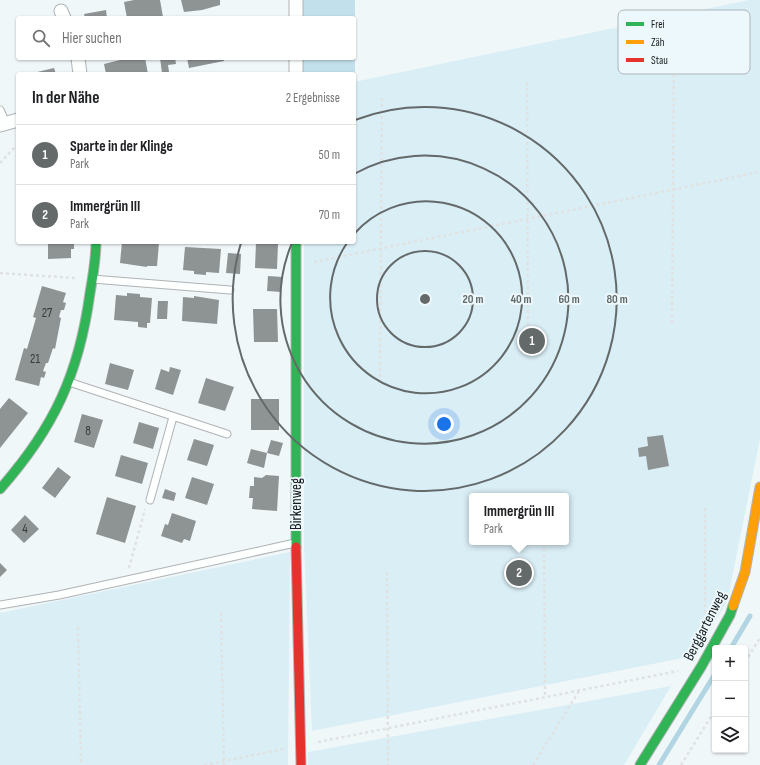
<!DOCTYPE html>
<html lang="de">
<meta charset="utf-8">
<style>
:root{--surface:#fff;--page:#f6f6f6;--text:#202124;--muted:#757577;--line:#e0e0e0;--accent:#64696a}
body{margin:0;font-family:"Sofia Sans Condensed",sans-serif;background:var(--page);color:var(--text)}
.controls{position:absolute;right:12px;bottom:12px;display:grid;overflow:hidden;border-radius:4px;box-shadow:0 1px 3px #0004}
.controls button{width:36px;height:36px;display:grid;place-items:center;padding:0;border:0;border-bottom:1px solid var(--line);background:var(--surface);color:var(--text);font:20px sans-serif}
.you{position:absolute;left:444px;top:424px;width:14px;height:14px;margin:-10px;border:3px solid #fff;border-radius:50%;background:#1a73e8;box-shadow:0 0 0 6px #1a73e833}
.badge{display:grid;place-items:center;width:26px;height:26px;border-radius:50%;background:var(--accent);color:#fff;font-size:13px;font-weight:700}
.pin{position:absolute;translate:-50% -50%;border:2px solid #fff;box-shadow:0 1px 4px #0006}
.popup{position:absolute;left:469px;top:493px;width:100px;height:52px;box-sizing:border-box;display:grid;place-content:center;border-radius:4px;background:var(--surface);filter:drop-shadow(0 1px 3px #0005);font-size:13px;white-space:nowrap;color:var(--muted)}
.popup b{font-size:15px;color:var(--text)}
.popup::after{content:'';position:absolute;left:50%;top:100%;margin-left:-8px;border:8px solid transparent;border-top-color:var(--surface)}
.list{margin:0;padding:0;list-style:none}
h2{display:flex;justify-content:space-between;align-items:center;height:52px;margin:0;padding:0 16px;font-size:17px}
h2 small{font-size:13px;font-weight:400;color:var(--muted)}
.list li{display:grid;grid-template-columns:26px 1fr auto;gap:12px;align-items:center;box-sizing:border-box;height:60px;padding:0 16px;border-top:1px solid var(--line)}
.list b{display:block;font-size:15px;white-space:nowrap}
.list p{margin:0;font-size:13px;white-space:nowrap;color:var(--muted)}
.list em{font-size:13px;font-style:normal;color:var(--muted)}
.icon{flex:none;width:22px;height:22px;fill:none;stroke:currentColor;stroke-width:2;stroke-linecap:round;stroke-linejoin:round}
.map{position:relative;flex:none;width:760px;height:765px;overflow:hidden}
.search{position:absolute;background:var(--surface);box-shadow:0 1px 3px #0004;left:16px;top:16px;width:340px;height:44px;display:flex;align-items:center;gap:10px;box-sizing:border-box;padding:0 14px;border-radius:4px;color:var(--muted);font-size:15px}
.panel{position:absolute;background:var(--surface);box-shadow:0 1px 3px #0004;left:16px;top:72px;width:340px;height:172px;border-radius:4px}
.map>svg:first-child{display:block}
.green{fill:#daeef6;fill-rule:evenodd}
.forest{fill:#c2e0eb}
.lines{fill:none;stroke-linecap:round;stroke-linejoin:round}
.stream{stroke:#b1d5e3;stroke-width:5}
.building{fill:#8e9394}
.lane-casing{stroke:#afb3b5;stroke-width:9}
.street-casing{stroke:#afb3b5;stroke-width:15}
.fast-casing{stroke:#afb3b5;stroke-width:11}
.slow-casing{stroke:#afb3b5;stroke-width:11}
.jam-casing{stroke:#afb3b5;stroke-width:11}
.path{stroke:#e0e2e2;stroke-width:2.5;stroke-dasharray:3 3;stroke-linecap:butt}
.lane{stroke:#fdfefe;stroke-width:7}
.street{stroke:#fdfefe;stroke-width:13}
.fast{stroke:#30b455;stroke-width:9}
.slow{stroke:#ff9f0a;stroke-width:9}
.jam{stroke:#e5322d;stroke-width:9}
.ring{fill:none;stroke:#64696a;stroke-width:2}
.labels{text-anchor:middle;dominant-baseline:central;stroke-width:4;stroke-linejoin:round;paint-order:stroke}
.number-label{font-size:13px;fill:#363a3b}
.street-label{font-size:15px;fill:#181c1d;stroke:#edf8fc}
.key{fill:#edf8fc;stroke:#adb6b9;stroke-width:1}
.key-label{font-size:11px;fill:#181c1d}
.centre{fill:#64696a;stroke:#edf8fc;stroke-width:2}
.ring-label{font-size:12px;text-anchor:middle;font-weight:bold;fill:#64696a;stroke:#edf8fc;stroke-width:4;stroke-linejoin:round;paint-order:stroke}
</style>
<div class="map">
<svg width="760" height="765" viewBox="0 0 760 765">
<rect width="100%" height="100%" fill="#f0f7f8"/>
<path class="green" d="M749,0H760V439L727,602L693,656L312,731L304,545V242H354V82ZM472,496H566V542H472Z
M290,552L288,765H0V613Z
M671,686L624,765H308V752Z"/>
<path class="forest" d="M303,0H355V82H354V74H303V58H354V18H303Z"/>
<g class="lines">
<path class="stream" d="M731,648L750,616
M659,765L715,674"/>
</g>
<path class="building" d="M134,0H160L163,17L127,18L124,2Z
M181,0H220V5L202,10L184,12Z
M106,10L107,18H85L84,14Z
M120,58H145L148,74H106L104,64L120,60Z
M160,58H175L176,64L168,65L169,72L162,73Z
M187,58H224V61L189,68Z
M54,68L56,74H33V73Z
M48,242H74V249H71V258L48,259Z
M122,242L159,243L157,266H147V267L120,263Z
M256,243L278,244L277,269L255,268Z
M185,247L221,249L219,273L206,272V275L194,274V271L183,270Z
M228,253L241,254L240,274L226,273Z
M268,276L282,277L281,292L267,291Z
M42,286L66,293L63,302L66,303L64,310H61L59,317L61,318L55,349L53,348L48,363H46L43,371L46,372L44,378L41,377L39,386L15,380L24,348L27,349L36,318L33,317Z
M127,293L140,294V297L152,298L150,323H147V328L138,327V322L114,320L116,295L127,296Z
M194,296L219,300L217,324L182,321L183,297L194,298Z
M158,301H168L167,319H157Z
M253,309H277L278,342H254Z
M110,363L134,370L128,390L105,384Z
M170,367L181,370L173,395L155,389L161,369L169,372Z
M206,378L234,387L225,411L198,403Z
M9,398L28,413L0,448V409Z
M251,399H279V430H251Z
M82,414L103,420L94,448L74,442Z
M139,422L159,428L153,449L133,443Z
M663,435L669,466L648,470L646,456L639,457L638,448L648,446L647,437Z
M194,439L214,445L207,466L187,460Z
M271,440L283,443L279,456L267,453L264,468L247,463L251,449L267,453Z
M121,455L148,463L142,484L115,476Z
M58,467L71,477L55,498L42,488Z
M266,475L279,476L277,511L252,509L253,498H249L250,486H254V477L262,478Z
M192,477L214,484L207,505L185,498Z
M165,489L176,493L174,501L162,498Z
M107,497L136,506L125,543L96,534Z
M172,513L196,521L190,541L184,539L182,543L161,536L165,524L168,525Z
M25,515L39,529L24,543L11,530Z
M0,563L7,570L0,577Z"/>
<g class="lines">
<g class="lane-casing">
<path id="lane" d="M0,110L6,123
M92,279L230,290
M69,382L227,434
M150,500L173,417
M0,605L59,595L295,543"/>
</g>
<g class="street-casing">
<path id="street" d="M296,0V18
M61,11L64,18
M78,58L80,74
M296,58V74
M0,125L18,120"/>
</g>
<g class="fast-casing">
<path id="fast" d="M296,242V547
M0,489C54,428 79,374 90,293C93,276 96,259 96,242
M640,765L701,667L730,615L733,606"/>
</g>
<g class="slow-casing">
<path id="slow" d="M733,606L745,572L760,487"/>
</g>
<g class="jam-casing">
<path id="jam" d="M296,547L301,765"/>
</g>
<path class="path" d="M527,82L528,355
M0,163L18,144
M314,262L760,172
M0,273L75,278
M672,323L674,56
M380,383L382,96
M705,508V623
M544,542L545,697
M129,568L145,509
M387,572L388,765
M221,613L224,765
M78,627L81,765
M745,662L760,638
M318,742L678,671
M204,765L284,749
M533,765L579,691
M681,765L715,710"/>
<use href="#lane" class="lane"/>
<use href="#street" class="street"/>
<use href="#fast" class="fast"/>
<use href="#slow" class="slow"/>
<use href="#jam" class="jam"/>
</g>
<g class="ring">
<circle cx="425" cy="299" r="48"/>
<path d="M354 234A96 96 0 1 1 347 243"/>
<path d="M354 174A144 144 0 1 1 292 243"/>
<path d="M355 120A192 192 0 1 1 241 243"/>
</g>
<g class="labels">
<g class="number-label">
<text x="47" y="313">27</text>
<text x="35" y="359">21</text>
<text x="88" y="431">8</text>
<text x="25" y="529">4</text>
</g>
<g class="street-label">
<text transform="translate(296 504) rotate(-90)">Birkenweg</text>
<text transform="translate(705 626) rotate(-63)">Berggartenweg</text>
</g>
</g>
<rect x="618" y="10" width="132" height="64" rx="6" class="key"/>
<rect x="626" y="22" width="18" height="4" fill="#30b455"/>
<rect x="626" y="40" width="18" height="4" fill="#ff9f0a"/>
<rect x="626" y="58" width="18" height="4" fill="#e5322d"/>
<g class="key-label">
<text x="651" y="28">Frei</text>
<text x="651" y="46">Zäh</text>
<text x="651" y="64">Stau</text>
</g>
<circle cx="425" cy="299" r="6" class="centre"/>
<g class="ring-label">
<text x="473" y="303">20 m</text>
<text x="521" y="303">40 m</text>
<text x="569" y="303">60 m</text>
<text x="617" y="303">80 m</text>
</g>
</svg>
<div class="controls">
<button>+</button>
<button>−</button>
<button><svg class="icon" aria-label="layers" viewBox="0 0 24 24"><path d="M12 4l9 5-9 5-9-5zM3 14l9 5 9-5"/></svg></button>
</div>
<div class="you"></div>
<div class="pin badge" style="left:532px;top:341px">1</div>
<div class="pin badge" style="left:519px;top:573px">2</div>
<div class="popup"><b>Immergrün III</b>Park</div>
<div class="search"><svg class="icon" aria-label="search" viewBox="0 0 24 24"><circle cx="10" cy="10" r="6"/><path d="M15 15l6 6"/></svg>Hier suchen</div>
<section class="panel">
<h2>In der Nähe<small>2 Ergebnisse</small></h2>
<ul class="list">
<li><span class="badge">1</span><div><b>Sparte in der Klinge</b><p>Park</p></div><em>50 m</em></li>
<li><span class="badge">2</span><div><b>Immergrün III</b><p>Park</p></div><em>70 m</em></li>
</ul>
</section>
</div>
